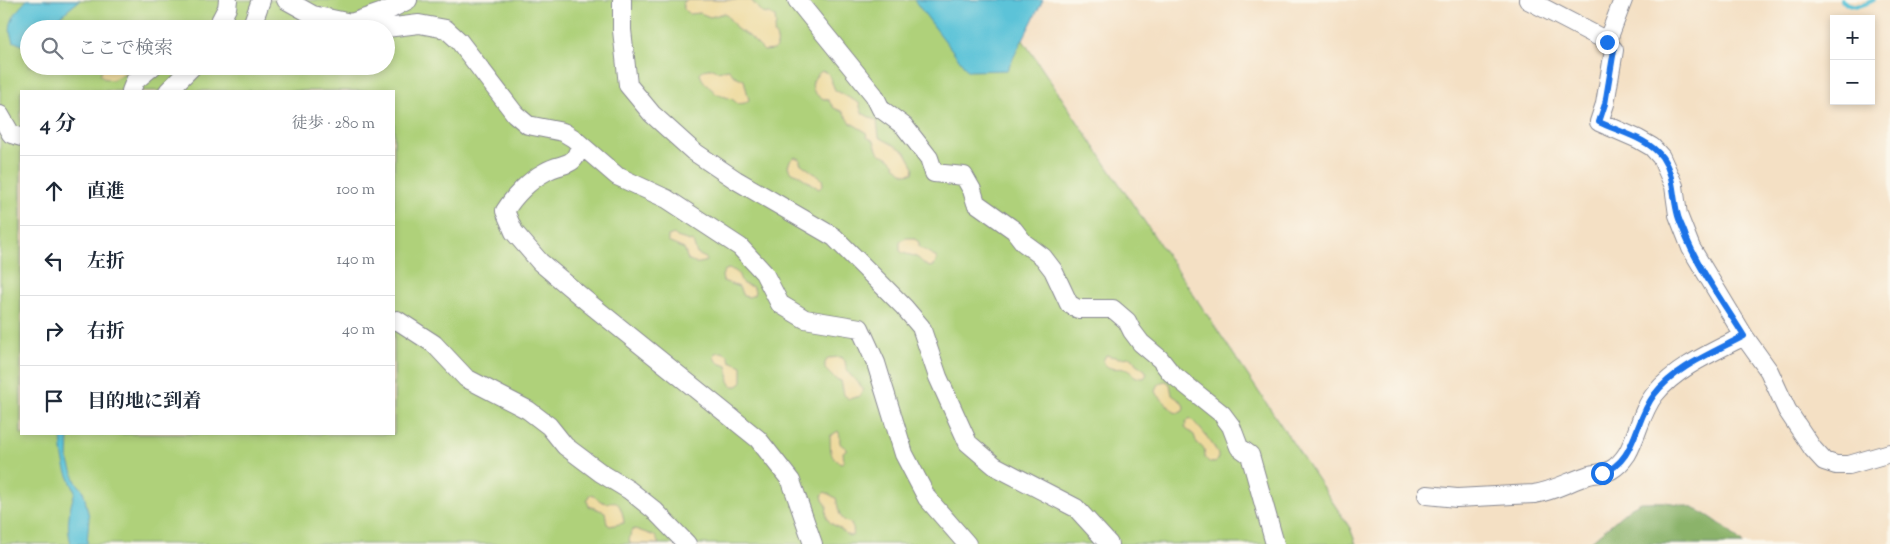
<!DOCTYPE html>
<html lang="ja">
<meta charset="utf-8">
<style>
:root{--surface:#fff;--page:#f6f6f7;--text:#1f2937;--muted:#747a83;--line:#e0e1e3}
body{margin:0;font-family:"Sorts Mill Goudy","Noto Serif JP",serif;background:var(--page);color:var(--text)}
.controls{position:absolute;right:15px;top:15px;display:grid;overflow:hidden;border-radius:0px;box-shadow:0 2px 8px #0003}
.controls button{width:45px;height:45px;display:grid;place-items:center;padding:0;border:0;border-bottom:1px solid var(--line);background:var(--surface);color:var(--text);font:25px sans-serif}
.stop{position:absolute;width:15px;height:15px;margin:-11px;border:4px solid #1a73e8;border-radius:50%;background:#fff}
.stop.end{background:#1a73e8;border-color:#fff;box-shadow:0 1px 5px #0008}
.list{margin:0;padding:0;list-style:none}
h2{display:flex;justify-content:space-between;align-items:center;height:65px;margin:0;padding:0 20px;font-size:21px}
h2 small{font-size:16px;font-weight:400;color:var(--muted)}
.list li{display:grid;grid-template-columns:32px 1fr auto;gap:15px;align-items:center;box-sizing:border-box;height:70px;padding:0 20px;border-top:1px solid var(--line)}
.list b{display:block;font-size:19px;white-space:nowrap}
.list em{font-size:16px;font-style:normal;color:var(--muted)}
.icon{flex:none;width:28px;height:28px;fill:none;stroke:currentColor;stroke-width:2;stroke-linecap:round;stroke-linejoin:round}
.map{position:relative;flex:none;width:1890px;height:544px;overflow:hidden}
.search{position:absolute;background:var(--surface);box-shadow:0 2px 8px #0003;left:20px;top:20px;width:375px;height:55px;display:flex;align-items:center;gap:12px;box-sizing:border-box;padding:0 18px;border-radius:28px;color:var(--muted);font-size:19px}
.panel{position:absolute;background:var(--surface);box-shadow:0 2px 8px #0003;left:20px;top:90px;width:375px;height:345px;border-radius:0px}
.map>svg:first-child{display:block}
.green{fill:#afd17a;stroke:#65806c;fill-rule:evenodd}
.forest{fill:#8bb36a;stroke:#537164}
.sand{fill:#eeda9e;stroke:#84847e}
.water{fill:#5bc3d8;stroke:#3b799b}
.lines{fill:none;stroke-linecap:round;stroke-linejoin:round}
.stream{stroke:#5bc3d8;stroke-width:4}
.minor-casing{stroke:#888891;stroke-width:20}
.minor{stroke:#fff;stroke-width:18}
.route{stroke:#1a73e8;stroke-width:6}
</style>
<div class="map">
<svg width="1890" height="544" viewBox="0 0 1890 544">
<rect width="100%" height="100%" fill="#fbf7ec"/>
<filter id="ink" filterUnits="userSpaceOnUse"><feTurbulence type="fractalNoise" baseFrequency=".02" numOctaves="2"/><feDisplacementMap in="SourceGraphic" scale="10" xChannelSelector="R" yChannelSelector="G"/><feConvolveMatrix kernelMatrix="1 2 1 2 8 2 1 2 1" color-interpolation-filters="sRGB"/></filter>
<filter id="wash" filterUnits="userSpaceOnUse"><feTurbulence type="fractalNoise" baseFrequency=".0096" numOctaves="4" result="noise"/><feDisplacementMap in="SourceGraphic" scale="20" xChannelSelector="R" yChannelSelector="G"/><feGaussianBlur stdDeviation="1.12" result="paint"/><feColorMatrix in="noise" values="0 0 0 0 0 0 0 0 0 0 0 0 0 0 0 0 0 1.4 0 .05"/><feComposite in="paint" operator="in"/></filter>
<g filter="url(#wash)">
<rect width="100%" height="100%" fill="#f4e0c4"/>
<path class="green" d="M0,0H996L1350,528L1356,544H0ZM29,29H386V66H29ZM21,91H394V434H21Z"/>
<path class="forest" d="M1641,502C1651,502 1662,501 1672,503C1701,506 1723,525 1743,544H1588L1630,508Z"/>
<path class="sand" d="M687,0H751L762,13L769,14L775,17L776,24L774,33C778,40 779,44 774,50L764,51L749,36L738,30L725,13L710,17L700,13L689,14L684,9L683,2Z
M110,66H133L132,69L112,80L103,78L100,74L103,68Z
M714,68L717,71L729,69L733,75L744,80L749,100L745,103L738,104L732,99L716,94C711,87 701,82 700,73L703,70Z
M822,71L828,73L835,90L859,103L862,113L877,121L879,137L905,151L914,167L913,173L905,174C896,169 895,163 890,159C878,150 880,160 874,141L867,137L866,132L851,123L843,112L834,108L828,100C810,96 807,81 822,71Z
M794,157L800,159V163L822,179L823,185L819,189L797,174L790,171L788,166L790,161Z
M674,234L677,237L693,242L697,254L706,258V261C699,264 694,264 688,260L684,249L668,242V236Z
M906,238H913L919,242V247L935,256L937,260L935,265L930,267C922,264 922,260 916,257C910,254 905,255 900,251V241Z
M728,269C741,271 737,275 743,284L753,287L755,291L754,295L749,297L743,296L739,287L723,281L722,276L724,271Z
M722,352L728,355L730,361L742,366V381L738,386H732L729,381L727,366L719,363L714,358L715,353Z
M1106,355L1119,358L1132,357L1136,364L1145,370L1147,374L1144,378C1131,378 1134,372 1125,369C1117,367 1113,371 1105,365L1103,361Z
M841,357L845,361C847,380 858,376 863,391L860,396L849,399L844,395L841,381L834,378L825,369V363L828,358Z
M1166,381L1170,384L1172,395L1182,402L1184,407L1183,411L1179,413L1174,412L1155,392C1156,385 1159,382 1166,381Z
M1190,418C1197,424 1218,449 1218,456C1218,460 1217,461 1215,463L1209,462L1205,458C1205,450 1204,447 1197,444L1194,435L1185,428L1186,423Z
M838,431C841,436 839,438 840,443C842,447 845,446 847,449L843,452L844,462L841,463C828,457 831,448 830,436Z
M825,492L836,498C839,509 838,521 851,523C853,528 855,531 852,536C845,536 845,532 839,528C828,522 825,520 827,506L823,500L822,495Z
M589,495C595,495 597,500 603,502C607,504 611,501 615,502C621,503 624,519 624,523L610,526L607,524L605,512L589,506L587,501Z
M635,529L655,536L659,544H631L629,541L631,531Z"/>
<path class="water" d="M27,0H80L45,29H29V44L24,46L13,41C5,24 16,11 27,0Z
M914,0H1043L1007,70L968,71Z
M61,434H69L68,459L76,482L83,490L89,517L87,544H71C66,524 69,511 75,491C64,469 62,458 61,434Z"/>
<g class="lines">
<path class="stream" d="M1841,0C1853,8 1861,7 1874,0"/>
</g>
</g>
<g filter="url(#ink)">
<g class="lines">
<g class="minor-casing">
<path id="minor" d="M286,0L313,15L351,23L389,10L408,0
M622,0V30L628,85L652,114L693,151L736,180L834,237L904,307L921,327L938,377L968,443L995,466L1076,508L1109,544
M797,0L874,95L881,109L904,126L929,158L934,173L964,176L972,190L976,203L1014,230L1024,243L1043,257L1053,270L1069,304L1078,309H1113L1127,321L1132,331L1141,343L1160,359L1171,373L1222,414L1231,426L1239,447L1250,455L1275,544
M1528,0L1605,40L1614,50L1605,104L1599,122L1638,139L1652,147L1661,157L1674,186L1678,215L1691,248L1744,336L1769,371L1787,410L1813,449L1824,461L1836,465H1849L1890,453
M216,29L227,8L228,0
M248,29L252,25L261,0
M378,29L419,24L446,29L459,41L515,114L528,125L563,132L573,138L617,176L667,199L740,247L764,273L780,304L805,319L860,328L876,363L904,454L927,498L967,544
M1607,42L1623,0
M131,91L135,81L153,66
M168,91L193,66
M0,115L11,134L21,137
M580,145C574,170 563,161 545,172C530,180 514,196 505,211L514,232L540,262L590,304L758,439L791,481L813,544
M394,321L397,320L434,344L466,378L528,410L549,426L565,446L601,473L629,490L654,510L687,544
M1427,495L1457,498L1534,494C1554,491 1570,481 1589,475C1596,473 1604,474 1611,470C1618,466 1623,460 1627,454C1638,435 1641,411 1655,394C1677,367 1713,352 1744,336"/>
</g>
<use href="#minor" class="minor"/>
</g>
</g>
<g class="lines" filter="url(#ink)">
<path class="route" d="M1602,473C1636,462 1634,421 1654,395C1675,367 1714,352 1744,336C1725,305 1700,271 1686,237C1684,230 1680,223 1678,216C1672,195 1675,176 1662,157C1648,138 1619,132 1599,122L1605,104L1614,50L1607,42"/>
</g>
</svg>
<div class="controls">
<button>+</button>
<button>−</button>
</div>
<div class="stop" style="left:1602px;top:473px"></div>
<div class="stop end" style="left:1607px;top:42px"></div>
<div class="search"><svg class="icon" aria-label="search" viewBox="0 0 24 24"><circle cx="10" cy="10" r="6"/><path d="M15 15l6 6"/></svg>ここで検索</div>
<section class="panel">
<h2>4 分<small>徒歩 · 280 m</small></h2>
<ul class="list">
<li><svg class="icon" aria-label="ahead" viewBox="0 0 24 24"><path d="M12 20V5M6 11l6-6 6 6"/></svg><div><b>直進</b></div><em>100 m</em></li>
<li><svg class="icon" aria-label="left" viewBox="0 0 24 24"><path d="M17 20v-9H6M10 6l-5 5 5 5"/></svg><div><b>左折</b></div><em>140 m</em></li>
<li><svg class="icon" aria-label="right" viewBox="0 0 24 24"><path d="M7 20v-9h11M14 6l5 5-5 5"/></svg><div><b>右折</b></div><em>40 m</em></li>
<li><svg class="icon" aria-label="arrive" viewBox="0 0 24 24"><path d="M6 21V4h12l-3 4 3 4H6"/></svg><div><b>目的地に到着</b></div></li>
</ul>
</section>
</div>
